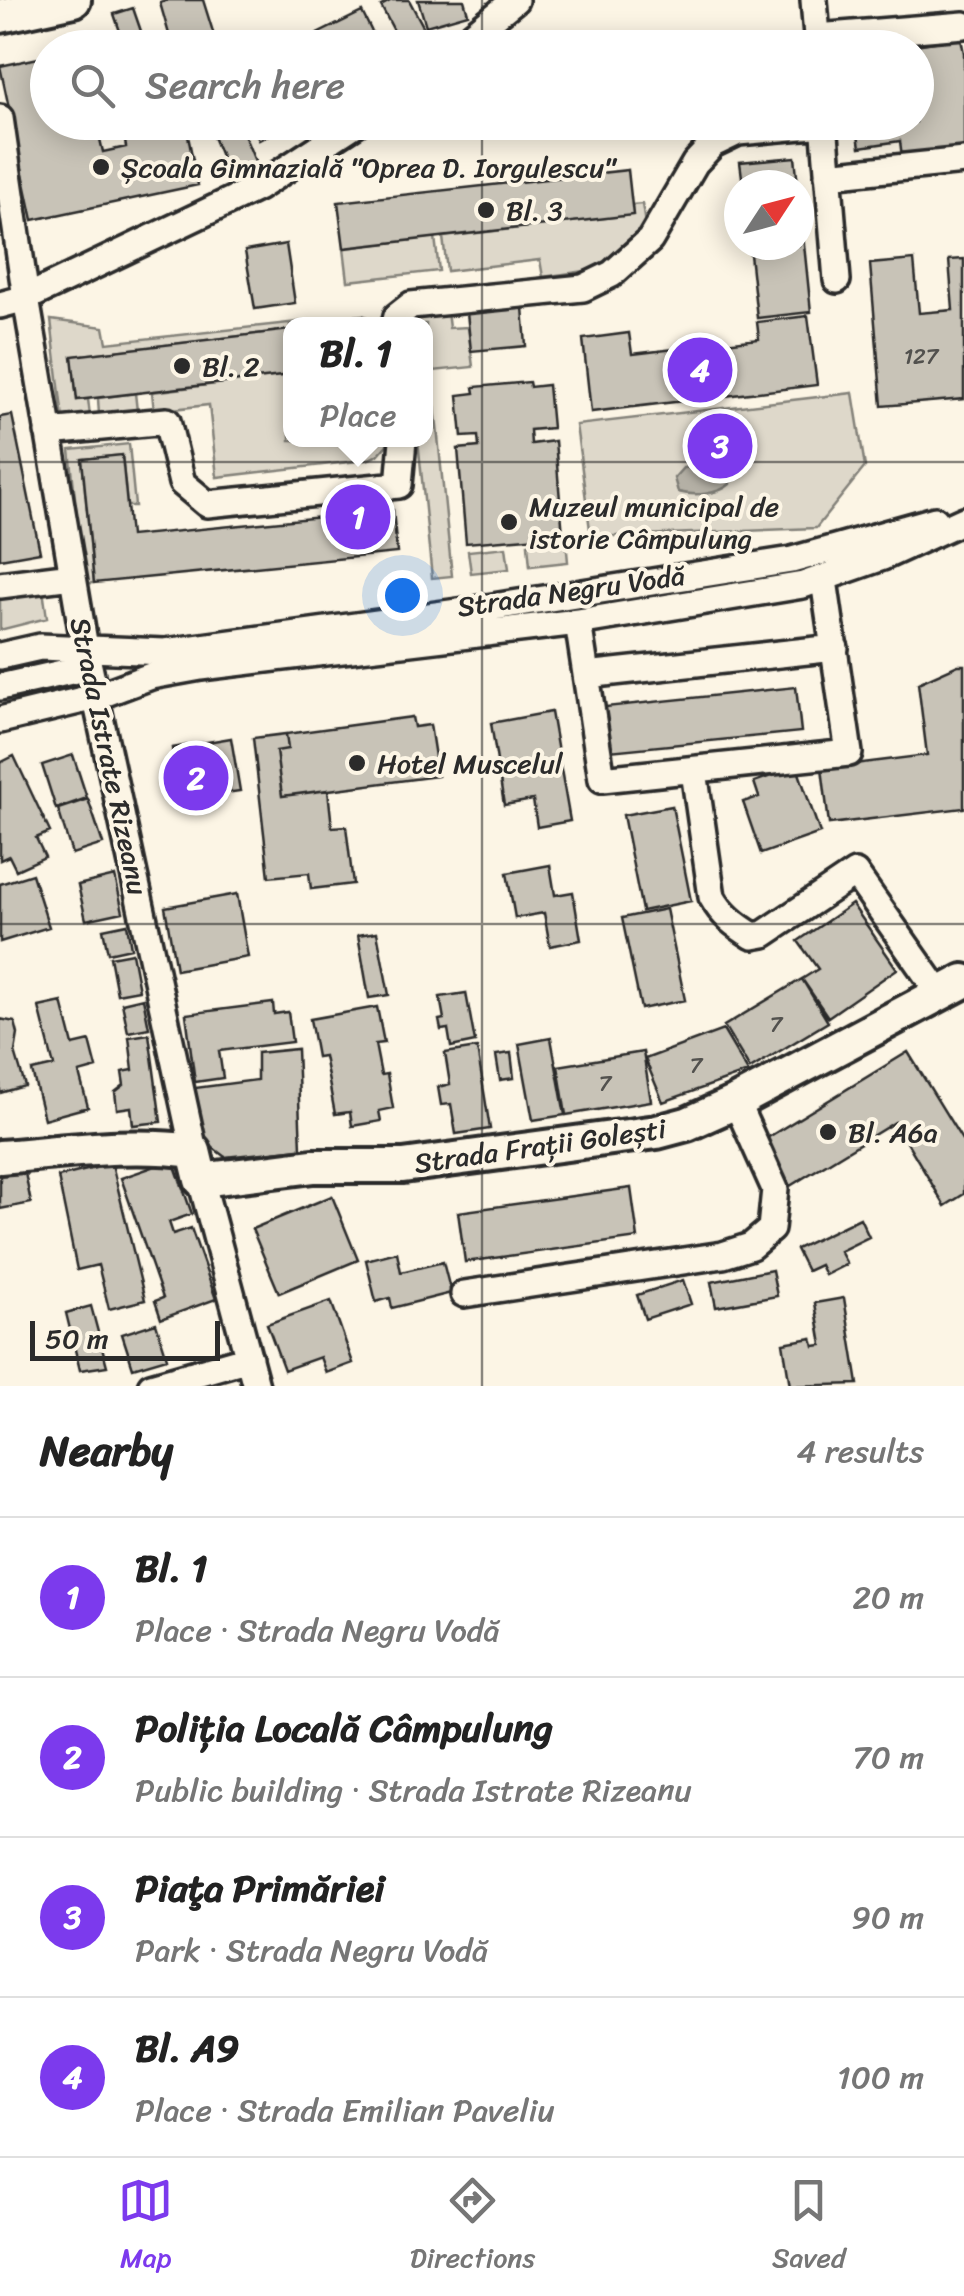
<!DOCTYPE html>
<meta charset="utf-8">
<style>
:root{--surface:#fff;--page:#f2f2f2;--text:#222;--muted:#767676;--line:#e0e0e0;--accent:#7c3aed}
body{margin:0;font-family:Sriracha,sans-serif;background:var(--page);color:var(--text)}
.compass{position:absolute;left:724px;top:170px;width:90px;height:90px;border-radius:50%;background:var(--surface);box-shadow:0 5px 25px #0003;rotate:54deg}
.scale{position:absolute;left:30px;bottom:25px;width:190px;box-sizing:border-box;padding-left:10px;border:5px solid #2b2b2b;border-top:0;font-size:28px;line-height:35px;white-space:nowrap;color:#2b2b2b;-webkit-text-stroke:8px #fcf5e5;paint-order:stroke}
.you{position:absolute;left:402px;top:595px;width:35px;height:35px;margin:-25px;border:8px solid #fff;border-radius:50%;background:#1a73e8;box-shadow:0 0 0 15px #1a73e833}
.badge{display:grid;place-items:center;width:65px;height:65px;border-radius:50%;background:var(--accent);color:#fff;font-size:32px;font-weight:700}
.pin{position:absolute;translate:-50% -50%;border:5px solid #fff;box-shadow:0 2px 10px #0006}
.popup{position:absolute;left:283px;top:317px;width:150px;height:130px;box-sizing:border-box;display:grid;place-content:center;border-radius:20px;background:var(--surface);filter:drop-shadow(0 2px 8px #0005);font-size:32px;white-space:nowrap;color:var(--muted)}
.popup b{font-size:38px;color:var(--text)}
.popup::after{content:'';position:absolute;left:50%;top:100%;margin-left:-20px;border:20px solid transparent;border-top-color:var(--surface)}
.list{margin:0;padding:0;list-style:none}
h2{display:flex;justify-content:space-between;align-items:center;height:130px;margin:0;padding:0 40px;font-size:42px}
h2 small{font-size:32px;font-weight:400;color:var(--muted)}
.list li{display:grid;grid-template-columns:65px 1fr auto;gap:30px;align-items:center;box-sizing:border-box;height:160px;padding:0 40px;border-top:2px solid var(--line)}
.list b{display:block;font-size:38px;white-space:nowrap}
.list p{margin:0;font-size:32px;white-space:nowrap;color:var(--muted)}
.list em{font-size:32px;font-style:normal;color:var(--muted)}
.icon{flex:none;width:55px;height:55px;fill:none;stroke:currentColor;stroke-width:2;stroke-linecap:round;stroke-linejoin:round}
.map{position:relative;flex:none;width:964px;height:1386px;overflow:hidden}
.search{position:absolute;background:var(--surface);box-shadow:0 5px 25px #0003;left:30px;right:30px;top:30px;height:110px;display:flex;align-items:center;gap:25px;box-sizing:border-box;padding:0 35px;border-radius:55px;color:var(--muted);font-size:38px}
.sheet{height:770px;background:var(--surface)}
nav{display:flex;justify-content:space-around;align-items:center;box-sizing:border-box;height:140px;border-top:2px solid var(--line);background:var(--surface);font-size:28px;color:var(--muted)}
nav a{display:grid;justify-items:center;gap:5px}
nav .on{color:var(--accent)}
.map>svg:first-child{display:block}
.green{fill:#ded8ca;stroke:#84827a;stroke-width:2.5}
.water{fill:#b4b0a5;stroke:#7d7b74;stroke-width:2.5}
.building{fill:#c8c3b7;stroke:#2b2b2b;stroke-width:2.5}
.lines{fill:none;stroke-linecap:round;stroke-linejoin:round}
.minor-casing{stroke:#2b2b2b;stroke-width:32}
.major-casing{stroke:#2b2b2b;stroke-width:40}
.minor{stroke:#fcf5e5;stroke-width:25}
.major{stroke:#fcf5e5;stroke-width:32}
.grid{fill:none;stroke:#2b2b2b;stroke-width:2.5;stroke-opacity:0.55}
.poi-dot{fill:#2b2b2b;stroke:#fcf5e5;stroke-width:4}
.labels{text-anchor:middle;dominant-baseline:central;stroke-width:8;stroke-linejoin:round;paint-order:stroke}
.number-label{font-size:22px;fill:#52514e}
.poi-label{font-size:28px;fill:#2b2b2b;stroke:#fcf5e5;text-anchor:start}
.street-label{font-size:28px;fill:#2b2b2b;stroke:#fcf5e5}
</style>
<div class="map">
<svg width="964" height="1386" viewBox="0 0 964 1386">
<rect width="100%" height="100%" fill="#fcf5e5"/>
<filter id="ink" filterUnits="userSpaceOnUse"><feTurbulence type="fractalNoise" baseFrequency=".01" numOctaves="2"/><feDisplacementMap in="SourceGraphic" scale="20" xChannelSelector="R" yChannelSelector="G"/><feConvolveMatrix kernelMatrix="1 2 1 2 8 2 1 2 1" color-interpolation-filters="sRGB"/></filter>
<g filter="url(#ink)">
<path class="green" d="M642,204L646,231L599,269L543,277L540,260L447,271L443,237L632,215V205Z
M435,237L439,271L348,281L344,248Z
M447,312L449,328L468,327L473,367L432,371L433,383L426,384V324H407L406,316Z
M362,315L371,318L377,324H365L364,321L290,324V330L73,356L77,400L88,399L90,416L63,419L51,320L104,327L107,343Z
M290,375V440L390,441L378,455L367,460L217,477L209,405L154,411L152,392Z
M135,393L137,411L99,415L98,398Z
M853,393L865,467L816,528L591,537L576,425Z
M434,397L452,576L432,578L418,440H426V398Z
M129,444L135,506H127L122,455L82,459L94,583L84,584L70,450Z
M566,540L568,562L530,566L528,544Z
M506,547L509,569L471,573L468,551Z
M42,583L47,618L0,630V590Z"/>
<path class="water" d="M718,466L730,475V484C718,495 693,496 678,492L674,478L683,468Z"/>
<path class="building" d="M168,0H203L218,48H173L160,3Z
M392,0H409L432,43L424,48H403L381,6Z
M418,0H464L468,14L426,26Z
M133,8L143,37L124,43L114,14Z
M362,12L380,48H304L301,42Z
M267,32L275,48H237Z
M563,33L565,48H520L519,39Z
M961,38L964,53V149L902,157L900,141L860,147L856,122H916V48H895Z
M48,56V122H96L103,152L126,147L122,123L149,122L152,133L186,126L198,185L33,220L0,66Z
M207,122H239L257,166L230,178Z
M250,122H293L259,140Z
M795,157L798,185H743L740,162Z
M628,170L633,215L344,248L338,202Z
M799,196L811,312L757,318L749,245H799Z
M286,244L295,303L255,309L245,251Z
M964,259V399L882,406L870,264L914,260L919,313L953,310L949,260Z
M523,307L526,346L471,351L467,313Z
M808,316L817,385L591,412L583,339L629,333L632,354L759,339L757,322Z
M290,330V375L77,400L72,356Z
M529,382L530,387L548,385L552,428L530,430L531,444L555,441L563,535L466,543L458,449L479,447L478,436L462,437L458,395L475,393L474,387Z
M12,415L40,552L0,559V417Z
M122,455L130,536L393,510L397,553L94,583L82,459Z
M958,665H964V808L829,824L822,768L927,755L918,683Z
M796,687L801,732L610,751L605,707Z
M551,712L570,821L537,827L533,800L504,805L491,723Z
M412,717L414,727L430,725L438,776L282,796L276,751L288,749L286,734Z
M286,734L288,749L276,751L282,796L328,790L332,827L346,826L353,884L311,889L309,873L269,877L253,738Z
M231,738L240,791L189,798L185,777L176,779L172,748Z
M73,755L87,798L56,809L42,765Z
M14,756L50,832L36,838L45,857L16,870L9,856L0,860V763Z
M797,767L820,833L761,854L743,802L759,797L754,782Z
M88,799L103,844L72,854L58,809Z
M672,806L691,901L642,911L623,815Z
M550,865L555,895L573,892L581,940L550,946L544,913L515,918L507,873Z
M32,874L49,927L0,942V884Z
M115,876L123,912L86,920L78,885Z
M237,894L248,957L176,970L165,907Z
M852,904L897,969L828,1017L802,979L818,969L798,941Z
M666,909L685,1000L641,1009L622,918Z
M127,924L131,948L108,953L103,929Z
M377,932L389,995L369,998L358,935Z
M132,953L139,990L117,994L110,957Z
M802,979L828,1022L750,1069L724,1026Z
M466,993L475,1042L451,1047L448,1029L441,1030L439,1020L444,1019L440,997Z
M143,998L149,1028L128,1032L122,1003Z
M62,1002L73,1045L90,1041L97,1068L79,1073L88,1107L44,1119L32,1071L54,1066L39,1007Z
M273,1003L274,1014L288,1012L292,1042L219,1051L223,1078L195,1082L186,1014Z
M377,1007L384,1043L375,1044L381,1075L387,1074L393,1108L379,1111L381,1121L352,1126L350,1112L335,1114L324,1056L317,1057L310,1019Z
M0,1019L15,1022L18,1034L15,1052L25,1086L0,1093Z
M723,1030L748,1072L663,1102L645,1059Z
M149,1034L161,1122L133,1125L131,1107L117,1109L115,1092L124,1085L122,1072L133,1070L129,1037Z
M551,1038L565,1115L533,1120L519,1044Z
M477,1048L490,1129L456,1134L451,1104L441,1105L438,1087L450,1084L445,1053Z
M297,1049L301,1149L225,1157L204,1141L195,1088L257,1080V1053Z
M643,1052L651,1101L566,1115L558,1066Z
M908,1052L964,1143V1194L945,1206L895,1122L790,1186L762,1141Z
M511,1053L514,1078L500,1080L496,1055Z
M173,1160L192,1214L169,1222L173,1234L191,1228L216,1299L161,1319L155,1301L163,1298L121,1178Z
M112,1164L145,1300L109,1309L98,1265L77,1270L58,1177Z
M24,1168L31,1203L0,1209V1173Z
M631,1188L638,1238L465,1262L458,1212Z
M332,1196L358,1260L279,1293L252,1229Z
M860,1218L869,1237L840,1251L847,1264L825,1275L820,1265L807,1271L796,1249Z
M397,1252L401,1272L443,1262L451,1293L392,1308L390,1298L376,1302L366,1260Z
M772,1270L777,1296L716,1307L711,1282Z
M683,1280L691,1304L645,1319L637,1295Z
M844,1298L858,1384L790,1386L783,1343L812,1338L814,1346L822,1345L815,1303Z
M331,1301L353,1363L326,1373L320,1357L284,1370L267,1324Z
M91,1306L107,1366L80,1370L66,1313Z
M156,1323L167,1358L133,1368L122,1334Z"/>
<g class="lines">
<g class="minor-casing">
<path id="minor" d="M814,0L818,48
M817,37L964,25
M456,48L515,0
M0,118L26,298L85,648L194,1151
M824,122L837,280
M828,175L964,161
M0,305L26,298L257,188L358,122
M395,324L397,316L411,305L583,288L612,274L650,240L695,163L713,144L738,132L825,124
M48,432L167,421L182,483L207,504L399,485L403,440
M0,585L72,576
M578,622L602,779L849,753L824,580
M0,656L40,647L165,652L480,609L792,560L935,520
M586,675L835,648
M0,687L89,667
M0,720L95,697L151,676L201,667L578,622L803,585L883,557L964,520
M694,771L712,897C722,915 735,925 753,936L764,934L855,873L940,994
M201,1180L256,1386
M464,1294L723,1255L751,1246L771,1229L775,1189L736,1102
M151,1386L249,1358"/>
</g>
<g class="major-casing">
<path id="major" d="M0,16L74,0
M0,1157C65,1152 129,1142 194,1151L201,1180L313,1166H403L657,1132L687,1124L736,1102L964,981"/>
</g>
<use href="#minor" class="minor"/>
<use href="#major" class="major"/>
</g>
</g>
<path class="grid" d="M482,0V48M482,122V1386M0,462H964M0,924H964"/>
<g class="poi-dot">
<circle cx="101" cy="167" r="10"/>
<circle cx="486" cy="210" r="10"/>
<circle cx="182" cy="366" r="10"/>
<circle cx="509" cy="522" r="10"/>
<circle cx="357" cy="763" r="10"/>
<circle cx="828" cy="1132" r="10"/>
</g>
<g class="labels">
<g class="number-label">
<text x="921" y="356">127</text>
<text x="776" y="1024">7</text>
<text x="696" y="1065">7</text>
<text x="605" y="1083">7</text>
</g>
<g class="poi-label">
<text x="121" y="167">Școala Gimnazială "Oprea D. Iorgulescu"</text>
<text x="506" y="210">Bl. 3</text>
<text x="202" y="366">Bl. 2</text>
<text x="529" y="506">Muzeul municipal de<tspan x="529" dy="32">istorie Câmpulung</tspan></text>
<text x="377" y="763">Hotel Muscelul</text>
<text x="848" y="1132">Bl. A6a</text>
</g>
<g class="street-label">
<text transform="translate(571 591) rotate(-8)">Strada Negru Vodă</text>
<text transform="translate(109 756) rotate(78)">Strada Istrate Rizeanu</text>
<text transform="translate(540 1146) rotate(-8)">Strada Frații Golești</text>
</g>
</g>
</svg>
<svg class="compass" viewBox="-18 -18 36 36"><path d="M0-13l5 13h-10z" fill="#e53935"/><path d="M0 13l5-13h-10z" fill="#767676"/></svg>
<div class="scale">50 m</div>
<div class="you"></div>
<div class="pin badge" style="left:358px;top:517px">1</div>
<div class="popup"><b>Bl. 1</b>Place</div>
<div class="pin badge" style="left:196px;top:778px">2</div>
<div class="pin badge" style="left:720px;top:446px">3</div>
<div class="pin badge" style="left:700px;top:370px">4</div>
<div class="search"><svg class="icon" aria-label="search" viewBox="0 0 24 24"><circle cx="10" cy="10" r="6"/><path d="M15 15l6 6"/></svg>Search here</div>
</div>
<section class="sheet">
<h2>Nearby<small>4 results</small></h2>
<ul class="list">
<li><span class="badge">1</span><div><b>Bl. 1</b><p>Place · Strada Negru Vodă</p></div><em>20 m</em></li>
<li><span class="badge">2</span><div><b>Poliția Locală Câmpulung</b><p>Public building · Strada Istrate Rizeanu</p></div><em>70 m</em></li>
<li><span class="badge">3</span><div><b>Piaţa Primăriei</b><p>Park · Strada Negru Vodă</p></div><em>90 m</em></li>
<li><span class="badge">4</span><div><b>Bl. A9</b><p>Place · Strada Emilian Paveliu</p></div><em>100 m</em></li>
</ul>
</section>
<nav>
<a class="on"><svg class="icon" aria-label="map" viewBox="0 0 24 24"><path d="M3 6l6-2 6 2 6-2v14l-6 2-6-2-6 2zM9 4v14M15 6v14"/></svg>Map</a>
<a><svg class="icon" aria-label="directions" viewBox="0 0 24 24"><path d="M12 3l9 9-9 9-9-9zM9 14v-3h6M13 9l2 2-2 2"/></svg>Directions</a>
<a><svg class="icon" aria-label="saved" viewBox="0 0 24 24"><path d="M7 4h10v16l-5-4-5 4z"/></svg>Saved</a>
</nav>
